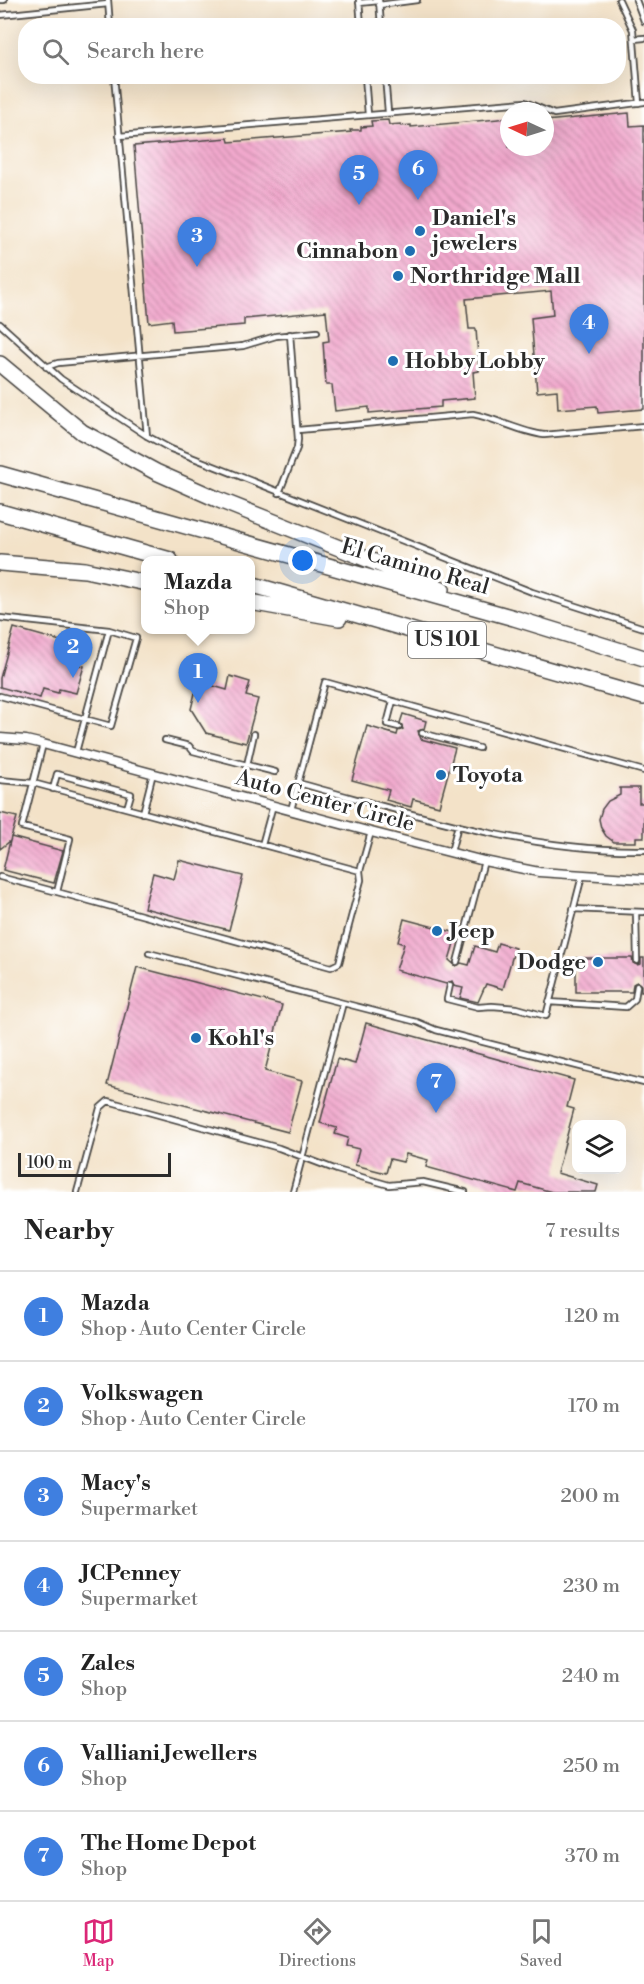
<!DOCTYPE html>
<meta charset="utf-8">
<style>
:root{--surface:#fff;--page:#f2f2f2;--text:#222;--muted:#767676;--line:#e0e0e0;--accent:#db2777}
body{margin:0;font-family:"Libre Bodoni",serif;background:var(--page);color:var(--text)}
.controls{position:absolute;right:18px;bottom:18px;display:grid;overflow:hidden;border-radius:12px;box-shadow:0 6px 24px #0002}
.controls button{width:54px;height:54px;display:grid;place-items:center;padding:0;border:0;border-bottom:2px solid var(--line);background:var(--surface);color:var(--text);font:30px sans-serif}
.compass{position:absolute;left:500px;top:102px;width:54px;height:54px;border-radius:50%;background:var(--surface);box-shadow:0 6px 24px #0002;rotate:274deg}
.scale{position:absolute;left:18px;bottom:15px;width:153px;box-sizing:border-box;padding-left:6px;border:3px solid #2b2b2b;border-top:0;font-size:16px;line-height:21px;white-space:nowrap;color:#2b2b2b;-webkit-text-stroke:4px #fff;paint-order:stroke}
.you{position:absolute;left:303px;top:561px;width:21px;height:21px;margin:-15px;border:4px solid #fff;border-radius:50%;background:#1a73e8;box-shadow:0 0 0 9px #1a73e833}
.badge{display:grid;place-items:center;width:39px;height:39px;border-radius:50%;background:var(--accent);color:#fff;font-size:20px;font-weight:700}
.pin{position:absolute;translate:-50% -50px;filter:drop-shadow(0 2px 3px #0008)}
.pin::after{content:'';position:absolute;top:32px;width:21px;height:18px;background:inherit;clip-path:polygon(0 0,100% 0,50% 100%)}
.popup{position:absolute;left:141px;top:556px;width:114px;height:78px;box-sizing:border-box;display:grid;place-content:center;border-radius:12px;background:var(--surface);filter:drop-shadow(0 2px 4px #0005);font-size:20px;white-space:nowrap;color:var(--muted)}
.popup b{font-size:22px;color:var(--text)}
.popup::after{content:'';position:absolute;left:50%;top:100%;margin-left:-12px;border:12px solid transparent;border-top-color:var(--surface)}
.list{margin:0;padding:0;list-style:none}
h2{display:flex;justify-content:space-between;align-items:center;height:78px;margin:0;padding:0 24px;font-size:26px}
h2 small{font-size:20px;font-weight:400;color:var(--muted)}
.list li{display:grid;grid-template-columns:39px 1fr auto;gap:18px;align-items:center;box-sizing:border-box;height:90px;padding:0 24px;border-top:2px solid var(--line)}
.list b{display:block;font-size:22px;white-space:nowrap}
.list p{margin:0;font-size:20px;white-space:nowrap;color:var(--muted)}
.list em{font-size:20px;font-style:normal;color:var(--muted)}
.icon{flex:none;width:33px;height:33px;fill:none;stroke:currentColor;stroke-width:2;stroke-linecap:round;stroke-linejoin:round}
.map{position:relative;flex:none;width:644px;height:1192px;overflow:hidden}
.search{position:absolute;background:var(--surface);box-shadow:0 6px 24px #0002;left:18px;right:18px;top:18px;height:66px;display:flex;align-items:center;gap:15px;box-sizing:border-box;padding:0 21px;border-radius:24px;color:var(--muted);font-size:22px}
.sheet{height:708px;background:var(--surface)}
nav{display:flex;justify-content:space-around;align-items:center;box-sizing:border-box;height:84px;border-top:2px solid var(--line);background:var(--surface);font-size:16px;color:var(--muted)}
nav a{display:grid;justify-items:center;gap:3px}
nav .on{color:var(--accent)}
.map>svg:first-child{display:block}
.building{fill:url(#building-back-hatch)}
.lines{fill:none;stroke-linecap:round;stroke-linejoin:round}
.service-casing{stroke:#494643;stroke-width:8}
.minor-casing{stroke:#494643;stroke-width:11}
.motorway-casing{stroke:#494643;stroke-width:18}
.service{stroke:#fff;stroke-width:4.5}
.minor{stroke:#fff;stroke-width:8}
.motorway{stroke:#fff;stroke-width:15}
.poi-dot{fill:#1f6fb2;stroke:#fff;stroke-width:2}
.labels{text-anchor:middle;dominant-baseline:central;stroke-width:6;stroke-linejoin:round;paint-order:stroke}
.shield{fill:#fff;stroke:#6b6b6b;stroke-width:1.5}
.shield-label{font-size:21px;font-weight:bold;fill:#2b2b2b}
.poi-label{font-size:22px;font-weight:bold;fill:#2b2b2b;stroke:#fff;text-anchor:start}
.street-label{font-size:22px;fill:#2b2b2b;stroke:#fff}
</style>
<div class="map">
<svg width="644" height="1192" viewBox="0 0 644 1192">
<defs>
<pattern id="building-back-hatch" width="6" height="6" patternUnits="userSpaceOnUse" patternTransform="scale(1.5)"><rect width="6" height="6" fill="#f2a9cd"/><path d="M-1 5l2 2M0 0l6 6M5-1l2 2" fill="none" stroke="#c48aa7"/></pattern>
</defs>
<rect width="100%" height="100%" fill="#fff"/>
<filter id="ink" filterUnits="userSpaceOnUse"><feTurbulence type="fractalNoise" baseFrequency=".0167" numOctaves="2"/><feDisplacementMap in="SourceGraphic" scale="12" xChannelSelector="R" yChannelSelector="G"/><feConvolveMatrix kernelMatrix="1 2 1 2 8 2 1 2 1" color-interpolation-filters="sRGB"/></filter>
<filter id="wash" filterUnits="userSpaceOnUse"><feTurbulence type="fractalNoise" baseFrequency=".008" numOctaves="4" result="noise"/><feDisplacementMap in="SourceGraphic" scale="24" xChannelSelector="R" yChannelSelector="G"/><feGaussianBlur stdDeviation="1.35" result="paint"/><feColorMatrix in="noise" values="0 0 0 0 0 0 0 0 0 0 0 0 0 0 0 0 0 1.4 0 .05"/><feComposite in="paint" operator="in"/></filter>
<g filter="url(#wash)">
<rect width="100%" height="100%" fill="#f3e2c8"/>
<g id="blocks">
<path class="building" d="M629,113L630,126L644,125V409L598,413L597,406L558,409L557,390L537,392L531,318L553,315L551,291L466,299L469,329H476L479,371L473,372L475,398L441,401V407L369,413V407L335,411L332,385H326L323,342L329,341L326,311L244,319V325L173,331L172,320L149,323L134,146L228,138L229,142L351,132L350,130H361V127L372,126L371,121L388,120L389,125L401,124V126L411,125V127L509,118V147H545V121Z
M14,628L64,642L61,653L77,658L75,664L84,666L76,693L59,689L58,693L43,689L40,698L0,687V678Z
M230,676L250,682L246,696L258,699L246,743L206,733L191,709L195,693L210,685L227,690Z
M403,714L426,721L424,729L418,731L421,739L455,748L439,806L413,799L411,807L386,800L389,790L352,780L367,726L397,735L398,731L403,729L400,723Z
M620,788H639V803H644V837H636V842H614L606,836L601,828L599,819L602,809L608,801L620,795Z
M0,813L17,817L10,841L0,849Z
M11,837L63,851L54,883L3,870Z
M179,860L243,876L229,930L144,908L153,873L174,879Z
M404,919L457,933L449,960L456,966L461,963L469,965L475,946L495,952L498,943L515,948L503,989L486,984L478,1002L460,998L463,988L454,986L452,981L446,984L396,970L404,944L398,942Z
M576,958H632L633,963L637,965L641,964V958H644V992H641V985L637,982L633,984L632,992H576Z
M137,967L282,1005L265,1071L302,1081L288,1132L107,1085Z
M366,1023L574,1080L567,1107L574,1109L557,1173L598,1185L596,1192H552L520,1183L517,1192L426,1167L428,1160L406,1154L403,1162L390,1159L386,1173L355,1165L359,1149L346,1146L348,1138L335,1134L337,1128L320,1123L337,1059L355,1064Z"/>
</g>
</g>
<g filter="url(#ink)">
<use href="#blocks" fill-opacity="0" stroke="#494643" stroke-width="1.5"/>
<g class="lines">
<g class="service-casing">
<path id="service" d="M0,0H4
M108,0L110,26
M359,0L361,26
M379,0L381,26
M619,0L633,30L639,103
M636,0L644,21
M359,3L379,1
M379,5L417,0
M0,15L108,4
M634,39L644,38
M114,76L147,436
M365,76L368,115
M385,76L388,112
M119,136L525,102L554,114L644,102
M0,324L61,379L147,436L171,449L532,592L644,628
M46,367L58,363L243,346L276,336L317,332
M298,430L473,414C498,419 520,432 544,435L644,426
M279,493L297,448L298,439L290,334
M0,618L109,630L136,638L111,726L0,696
M393,701L387,724L399,727
M422,733L479,748
M254,734L247,765L275,772
M165,740L189,746L193,751L247,765
M76,752L109,630
M0,780L33,783L360,871L371,832
M298,783C411,813 526,852 644,850
M53,789L57,774L131,794L127,808
M291,810L325,682L644,771
M143,813L153,773
M262,845L273,805
M451,852L458,825
M0,877L57,892L70,839L22,827L43,744
M57,892L331,967L339,963L361,880L360,871
M573,909L644,912
M636,912L637,961
M149,953L343,1003
M457,962L484,861
M450,985L447,999L478,1007L492,1006L517,1008L546,1016L582,876
M549,1002L626,1007L635,999L637,986
M77,1192L100,1108L108,1101L279,1148L337,1170L389,1185L423,1182L465,1192
M293,1192L343,1003L417,1022L436,1030L644,1083"/>
</g>
<g class="minor-casing">
<path id="minor" d="M0,738L26,740L43,744L371,832L484,861L539,872L644,879"/>
</g>
<g class="motorway-casing">
<path id="motorway" d="M0,364L82,432L156,472L219,500L442,589
M0,474L514,618L644,658
M0,512L170,560
M0,563L85,570L146,583
M250,584L644,697
M250,602L339,618"/>
</g>
<use href="#service" class="service"/>
<use href="#minor" class="minor"/>
<use href="#motorway" class="motorway"/>
</g>
</g>
<g class="poi-dot">
<circle cx="420" cy="231" r="6"/>
<circle cx="410" cy="251" r="6"/>
<circle cx="398" cy="276" r="6"/>
<circle cx="393" cy="361" r="6"/>
<circle cx="441" cy="775" r="6"/>
<circle cx="437" cy="931" r="6"/>
<circle cx="598" cy="962" r="6"/>
<circle cx="196" cy="1038" r="6"/>
</g>
<g class="labels">
<rect class="shield" x="408" y="622" width="78" height="36" rx="4.5"/>
<g class="shield-label">
<text x="447" y="640">US 101</text>
</g>
<g class="poi-label">
<text x="432" y="218">Daniel's<tspan x="432" dy="25">jewelers</tspan></text>
<text x="398" y="251" text-anchor="end">Cinnabon</text>
<text x="410" y="276">Northridge Mall</text>
<text x="405" y="361">Hobby Lobby</text>
<text x="453" y="775">Toyota</text>
<text x="449" y="931">Jeep</text>
<text x="586" y="962" text-anchor="end">Dodge</text>
<text x="208" y="1038">Kohl's</text>
</g>
<g class="street-label">
<text transform="translate(415 567) rotate(16)">El Camino Real</text>
<text transform="translate(325 801) rotate(15)">Auto Center Circle</text>
</g>
</g>
</svg>
<div class="controls">
<button><svg class="icon" aria-label="layers" viewBox="0 0 24 24"><path d="M12 4l9 5-9 5-9-5zM3 14l9 5 9-5"/></svg></button>
</div>
<svg class="compass" viewBox="-18 -18 36 36"><path d="M0-13l5 13h-10z" fill="#e53935"/><path d="M0 13l5-13h-10z" fill="#767676"/></svg>
<div class="scale">100 m</div>
<div class="you"></div>
<div class="pin badge" style="left:198px;top:703px;background:#3f7fe0">1</div>
<div class="popup"><b>Mazda</b>Shop</div>
<div class="pin badge" style="left:73px;top:678px;background:#3f7fe0">2</div>
<div class="pin badge" style="left:197px;top:267px;background:#3f7fe0">3</div>
<div class="pin badge" style="left:589px;top:354px;background:#3f7fe0">4</div>
<div class="pin badge" style="left:359px;top:205px;background:#3f7fe0">5</div>
<div class="pin badge" style="left:418px;top:200px;background:#3f7fe0">6</div>
<div class="pin badge" style="left:436px;top:1113px;background:#3f7fe0">7</div>
<div class="search"><svg class="icon" aria-label="search" viewBox="0 0 24 24"><circle cx="10" cy="10" r="6"/><path d="M15 15l6 6"/></svg>Search here</div>
</div>
<section class="sheet">
<h2>Nearby<small>7 results</small></h2>
<ul class="list">
<li><span class="badge" style="background:#3f7fe0">1</span><div><b>Mazda</b><p>Shop · Auto Center Circle</p></div><em>120 m</em></li>
<li><span class="badge" style="background:#3f7fe0">2</span><div><b>Volkswagen</b><p>Shop · Auto Center Circle</p></div><em>170 m</em></li>
<li><span class="badge" style="background:#3f7fe0">3</span><div><b>Macy's</b><p>Supermarket</p></div><em>200 m</em></li>
<li><span class="badge" style="background:#3f7fe0">4</span><div><b>JCPenney</b><p>Supermarket</p></div><em>230 m</em></li>
<li><span class="badge" style="background:#3f7fe0">5</span><div><b>Zales</b><p>Shop</p></div><em>240 m</em></li>
<li><span class="badge" style="background:#3f7fe0">6</span><div><b>Valliani Jewellers</b><p>Shop</p></div><em>250 m</em></li>
<li><span class="badge" style="background:#3f7fe0">7</span><div><b>The Home Depot</b><p>Shop</p></div><em>370 m</em></li>
</ul>
</section>
<nav>
<a class="on"><svg class="icon" aria-label="map" viewBox="0 0 24 24"><path d="M3 6l6-2 6 2 6-2v14l-6 2-6-2-6 2zM9 4v14M15 6v14"/></svg>Map</a>
<a><svg class="icon" aria-label="directions" viewBox="0 0 24 24"><path d="M12 3l9 9-9 9-9-9zM9 14v-3h6M13 9l2 2-2 2"/></svg>Directions</a>
<a><svg class="icon" aria-label="saved" viewBox="0 0 24 24"><path d="M7 4h10v16l-5-4-5 4z"/></svg>Saved</a>
</nav>
